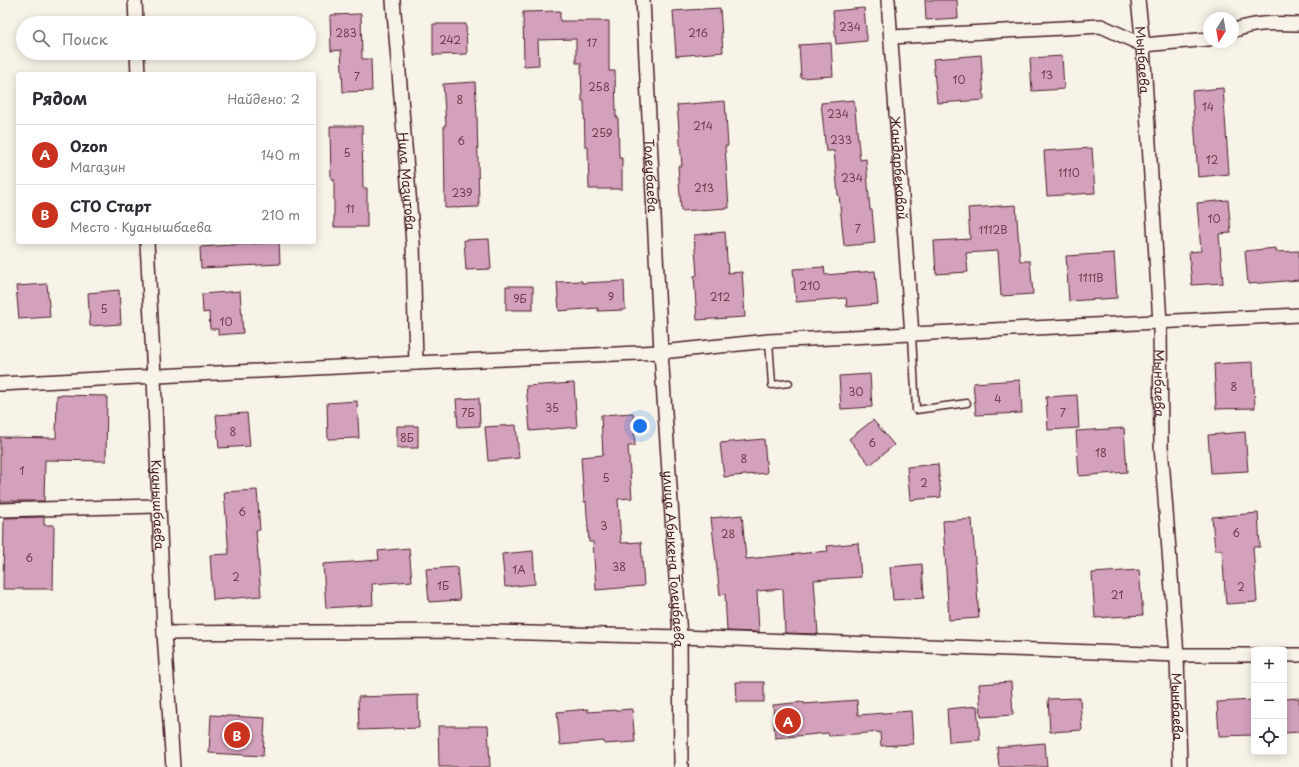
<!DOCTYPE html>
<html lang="ru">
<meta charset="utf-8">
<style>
:root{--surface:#fff;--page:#f7f7f7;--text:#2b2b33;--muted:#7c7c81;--line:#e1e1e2;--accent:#c8321e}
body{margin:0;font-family:"Playpen Sans",sans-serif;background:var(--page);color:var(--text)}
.controls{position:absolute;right:12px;bottom:12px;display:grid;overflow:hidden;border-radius:4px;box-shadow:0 2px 10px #0003}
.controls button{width:36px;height:36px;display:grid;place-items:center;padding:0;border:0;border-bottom:1px solid var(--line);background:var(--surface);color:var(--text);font:20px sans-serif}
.compass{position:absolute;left:1203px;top:12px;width:36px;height:36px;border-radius:50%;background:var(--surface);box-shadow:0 2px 10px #0003;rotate:191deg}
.you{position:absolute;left:640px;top:426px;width:14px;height:14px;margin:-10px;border:3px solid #fff;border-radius:50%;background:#1a73e8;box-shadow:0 0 0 6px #1a73e833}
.badge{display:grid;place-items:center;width:26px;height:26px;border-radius:50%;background:var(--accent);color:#fff;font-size:13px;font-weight:700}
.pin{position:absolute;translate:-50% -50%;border:2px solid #fff;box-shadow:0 1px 4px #0006}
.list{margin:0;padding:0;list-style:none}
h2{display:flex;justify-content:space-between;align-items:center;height:52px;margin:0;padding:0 16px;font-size:17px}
h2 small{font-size:13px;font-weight:400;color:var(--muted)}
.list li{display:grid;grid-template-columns:26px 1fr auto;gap:12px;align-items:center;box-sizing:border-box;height:60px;padding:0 16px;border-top:1px solid var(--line)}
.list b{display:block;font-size:15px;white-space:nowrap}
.list p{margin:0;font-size:13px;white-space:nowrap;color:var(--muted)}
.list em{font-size:13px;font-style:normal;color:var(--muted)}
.icon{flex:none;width:22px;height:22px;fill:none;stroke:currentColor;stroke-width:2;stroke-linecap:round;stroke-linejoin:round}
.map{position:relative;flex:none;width:1299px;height:767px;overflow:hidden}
.search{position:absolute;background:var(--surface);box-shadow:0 2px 10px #0003;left:16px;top:16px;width:300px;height:44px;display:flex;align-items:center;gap:10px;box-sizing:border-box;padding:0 14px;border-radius:22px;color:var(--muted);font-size:15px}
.panel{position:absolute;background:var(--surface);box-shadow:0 2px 10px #0003;left:16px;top:72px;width:300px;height:172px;border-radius:4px}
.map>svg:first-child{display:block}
.building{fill:#d4a1bc;stroke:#4a1f2b}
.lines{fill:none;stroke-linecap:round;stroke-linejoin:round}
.lane-casing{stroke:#4a1f2b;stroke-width:9}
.street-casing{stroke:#4a1f2b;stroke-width:16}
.lane{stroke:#f7f3e8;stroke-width:6}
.street{stroke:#f7f3e8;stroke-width:13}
.labels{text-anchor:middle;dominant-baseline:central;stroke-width:3;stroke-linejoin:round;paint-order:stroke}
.number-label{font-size:11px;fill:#6c404f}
.street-label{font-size:13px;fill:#4a1f2b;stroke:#f7f3e8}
</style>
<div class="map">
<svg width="1299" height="767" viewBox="0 0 1299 767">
<rect width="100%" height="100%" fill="#f7f3e8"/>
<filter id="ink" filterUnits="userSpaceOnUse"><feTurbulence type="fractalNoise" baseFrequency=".025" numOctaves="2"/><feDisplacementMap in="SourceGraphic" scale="8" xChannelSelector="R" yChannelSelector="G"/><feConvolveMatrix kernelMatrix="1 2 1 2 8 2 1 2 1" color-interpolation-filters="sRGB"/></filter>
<g filter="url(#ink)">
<path class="building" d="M925,0H957L958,18L926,20Z
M720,8L723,52L676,56L673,11Z
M864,8L867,41L836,44L833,11Z
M560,11V21H609V71H615L616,117H618L619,158H622V189H589L588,147H585L584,101H582L581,63H576V39L538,40L539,65L524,66L523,12Z
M361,14L362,59H371L372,91L343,92L341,50L331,51L330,15Z
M433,24H466L467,54L433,55Z
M831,43L833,76L801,78L799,45Z
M981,55L984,100L937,103L933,59Z
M1062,56L1064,89L1032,91L1030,58Z
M475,82L477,115L479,207L445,208L444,125H446L443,84Z
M1223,88L1229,174L1198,177L1192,91Z
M854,100L860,160L866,159L870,210H872L875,243L844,246L839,195H838L834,151H826L821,103Z
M725,101L728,146H725L729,208L681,211L678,166H682L677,105Z
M330,126H362L363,188H367V227H334V179H331Z
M1092,148L1095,193L1047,196L1044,151Z
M1228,200L1231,233L1219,234L1223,283L1192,285L1189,252L1201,251L1197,203Z
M1016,205L1020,261H1030L1033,294L1001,296L998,251L966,253L968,272L936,274L934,241L970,239L968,208Z
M725,232L728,273L742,272L745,317L697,320L694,276L697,275L694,235Z
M489,239L491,269L466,270L464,240Z
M279,242L280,264L201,268L200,247Z
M1276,248V252L1299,251V280L1248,284L1245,251Z
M1114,253L1117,298L1069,301L1066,256Z
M824,267L825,275L875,271L878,304L847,307L846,298L796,302L793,269Z
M582,281V283L624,281L625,310L598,311V308L559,311L557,282Z
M47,284L50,317L19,319L16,286Z
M506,286H533V310H506Z
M119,290L121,324L90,326L88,293Z
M240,291L243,333L218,335V329H210L209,312L203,313L202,294Z
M1253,362L1255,408L1216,409L1214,364Z
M870,374L872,407L841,409L839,376Z
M1020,380L1022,413L976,415L973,383Z
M574,383L577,427L530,431L526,386Z
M57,395L107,396L106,461L45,460L44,501H0V437L56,438Z
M1077,395L1079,428L1048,430L1046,397Z
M479,398L480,426L458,427L456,399Z
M357,401L359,438L328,439L327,403Z
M247,413L250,446L219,448L216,415Z
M633,413L635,446H628L632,498L618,499L621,543L641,542L644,586L596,590L593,542H589L586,501L584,502L581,457L603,455L601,415Z
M873,420L894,445L870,465L849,439Z
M516,425L519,458L488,461L485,427Z
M397,426H418V448H397Z
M1124,428L1127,472L1079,476L1076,431Z
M1245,432L1248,471L1211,473L1208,435Z
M764,439L767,473L724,477L720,443Z
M938,464L941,497L910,500L907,467Z
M257,490L260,530H256L261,596L213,600L210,555L229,554L224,492Z
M1258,513L1260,547H1253L1257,602L1226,604L1222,550H1215L1212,517Z
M742,515L746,559L828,551L827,546L858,543L861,577L814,580L818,634L785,633L783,589L757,591L759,632L727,631L725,594L720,595L711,518Z
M44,517V525H54L53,589H3L4,518Z
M972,519L979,618L949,620L943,521Z
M409,548L412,581L372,584L373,605L326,608L323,564L379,560L378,551Z
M533,551L535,584L505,587L502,554Z
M922,564L924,598L893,600L890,567Z
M457,567L460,600L429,602L426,569Z
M1139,570L1143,615L1095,618L1092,573Z
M736,682H764V702H737Z
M1011,682L1013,715L981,717L979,684Z
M418,695L419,728L359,730L358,697Z
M1080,698L1082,730L1050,732L1048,699Z
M1299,698V732L1284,733V699Z
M857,700L858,715L911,711L913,744L881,746L880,732L829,736L828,733L775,738L773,705L804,702V704Z
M1254,700V735L1219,736L1217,702Z
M977,706L980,740L949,742L947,709Z
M588,709V712L632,709L635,742L604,744V741L560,745L557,712Z
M211,715L265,718L263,756L209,753Z
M438,726H488L490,767H439Z
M1045,743L1047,767H999L997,747Z"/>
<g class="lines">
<g class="lane-casing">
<path id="lane" d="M912,335L916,410L967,403
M769,341L772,385L789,383"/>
</g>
<g class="street-casing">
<g id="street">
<path d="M135,0L136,23"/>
<path id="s1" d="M393,0L413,243L416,363"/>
<path id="s2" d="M643,0L661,352L680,637L681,767"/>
<path id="s3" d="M888,0L912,335"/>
<path id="s4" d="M1138,0L1143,45L1160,323L1161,446L1177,655L1180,767"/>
<path d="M1233,31C1254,22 1276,23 1299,24"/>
<path d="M891,37L1101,26L1143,45L1209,39"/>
<path d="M137,53L138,74"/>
<path id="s5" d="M147,242L154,377L164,633L173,767"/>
<path d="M0,384L416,363L661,352L769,341L1299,315"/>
<path d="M0,510L158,506"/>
<path d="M164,633L455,631L680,637L1177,655H1254"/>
<path d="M1284,655H1299"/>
</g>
</g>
<use href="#lane" class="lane"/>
<use href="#street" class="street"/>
</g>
</g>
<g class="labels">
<g class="number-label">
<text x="850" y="26">234</text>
<text x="346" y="32">283</text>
<text x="698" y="32">216</text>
<text x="450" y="39">242</text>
<text x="592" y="42">17</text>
<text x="1047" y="74">13</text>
<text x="357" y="76">7</text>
<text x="959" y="79">10</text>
<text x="599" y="86">258</text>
<text x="460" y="99">8</text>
<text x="1208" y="106">14</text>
<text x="838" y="113">234</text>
<text x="703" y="125">214</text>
<text x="602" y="132">259</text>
<text x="841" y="139">233</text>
<text x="461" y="140">6</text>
<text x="347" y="152">5</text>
<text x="1212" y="159">12</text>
<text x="1069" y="172">1110</text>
<text x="852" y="177">234</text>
<text x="704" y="187">213</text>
<text x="462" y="192">239</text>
<text x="350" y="208">11</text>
<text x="1214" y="218">10</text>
<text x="858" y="228">7</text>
<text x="993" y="229">1112В</text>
<text x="1091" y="277">1111В</text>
<text x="810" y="285">210</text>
<text x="611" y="296">9</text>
<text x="720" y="296">212</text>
<text x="520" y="298">9Б</text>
<text x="104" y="308">5</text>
<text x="226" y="321">10</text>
<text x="1234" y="386">8</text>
<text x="856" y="391">30</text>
<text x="998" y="398">4</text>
<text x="552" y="407">35</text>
<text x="468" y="412">7Б</text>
<text x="1063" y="412">7</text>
<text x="233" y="431">8</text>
<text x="407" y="437">8Б</text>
<text x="872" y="442">6</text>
<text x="1101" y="452">18</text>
<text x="744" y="458">8</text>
<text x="22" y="470">1</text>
<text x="606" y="477">5</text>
<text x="924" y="482">2</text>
<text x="242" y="511">6</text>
<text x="604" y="525">3</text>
<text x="1236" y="532">6</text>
<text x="728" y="533">28</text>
<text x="29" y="557">6</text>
<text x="619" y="566">38</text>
<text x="519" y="569">1А</text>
<text x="236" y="576">2</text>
<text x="443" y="585">1Б</text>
<text x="1241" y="586">2</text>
<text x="1117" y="594">21</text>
</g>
<g class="street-label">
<text stroke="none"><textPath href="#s4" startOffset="60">Мынбаева</textPath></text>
<text stroke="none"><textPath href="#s3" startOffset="168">Жандарбековой</textPath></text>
<text stroke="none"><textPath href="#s2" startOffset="176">Толеубаева</textPath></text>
<text stroke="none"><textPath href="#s1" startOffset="182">Нила Мазитова</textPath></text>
<text stroke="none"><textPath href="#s4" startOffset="384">Мынбаева</textPath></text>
<text stroke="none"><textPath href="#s5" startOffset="263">Куанышбаева</textPath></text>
<text stroke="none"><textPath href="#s2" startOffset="560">улица Абыкена Толеубаева</textPath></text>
<text stroke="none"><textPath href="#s4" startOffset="708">Мынбаева</textPath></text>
</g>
</g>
</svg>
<div class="controls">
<button>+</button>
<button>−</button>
<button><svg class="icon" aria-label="locate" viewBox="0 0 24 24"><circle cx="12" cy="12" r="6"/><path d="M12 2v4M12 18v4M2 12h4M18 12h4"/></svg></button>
</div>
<svg class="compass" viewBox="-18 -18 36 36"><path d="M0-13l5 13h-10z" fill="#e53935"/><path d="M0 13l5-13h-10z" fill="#7c7c81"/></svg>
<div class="you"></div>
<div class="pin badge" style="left:788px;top:721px">A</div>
<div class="pin badge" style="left:237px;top:735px">B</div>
<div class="search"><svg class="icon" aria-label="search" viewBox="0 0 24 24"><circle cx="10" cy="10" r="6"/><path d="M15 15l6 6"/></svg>Поиск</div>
<section class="panel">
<h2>Рядом<small>Найдено: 2</small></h2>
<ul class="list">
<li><span class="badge">A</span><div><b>Ozon</b><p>Магазин</p></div><em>140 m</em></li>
<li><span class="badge">B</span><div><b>СТО Старт</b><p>Место · Куанышбаева</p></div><em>210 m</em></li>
</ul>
</section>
</div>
